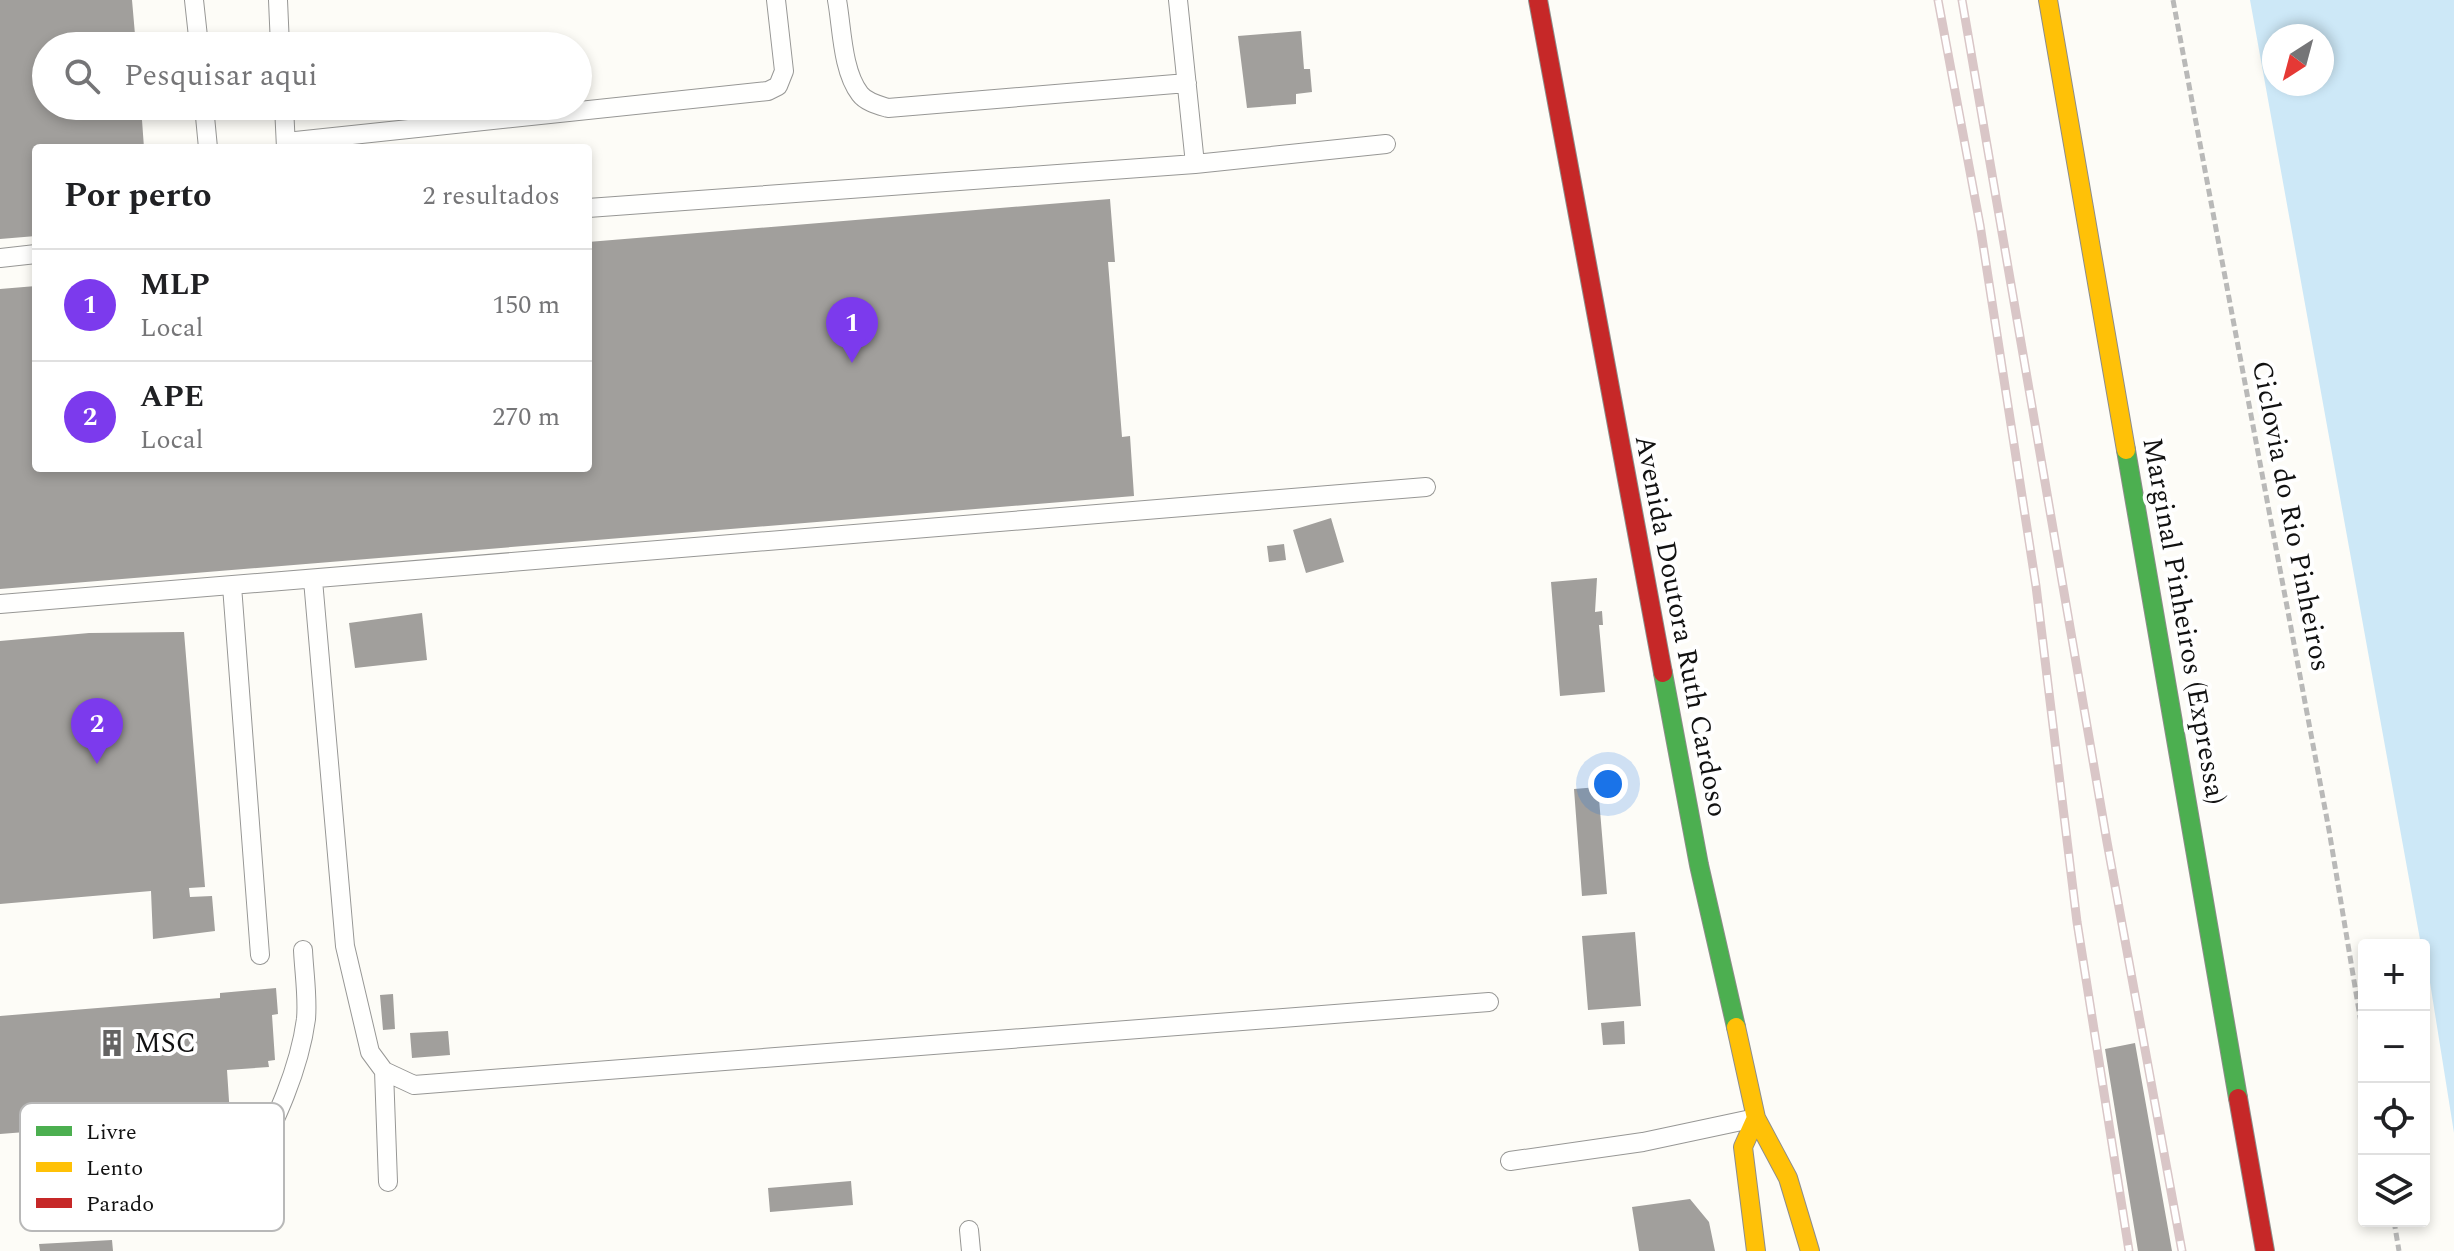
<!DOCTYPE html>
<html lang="pt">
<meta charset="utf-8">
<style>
:root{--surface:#fff;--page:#f2f2f2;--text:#202124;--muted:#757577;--line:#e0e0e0;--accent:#7c3aed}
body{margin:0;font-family:Spectral,serif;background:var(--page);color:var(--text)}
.controls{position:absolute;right:24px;bottom:24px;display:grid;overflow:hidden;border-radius:8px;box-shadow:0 4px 12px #0003}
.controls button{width:72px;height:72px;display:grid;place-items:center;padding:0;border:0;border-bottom:2px solid var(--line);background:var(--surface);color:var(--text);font:40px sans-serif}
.compass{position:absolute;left:2262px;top:24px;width:72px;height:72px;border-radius:50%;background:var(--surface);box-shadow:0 4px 12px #0003;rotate:216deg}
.you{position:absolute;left:1608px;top:784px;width:28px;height:28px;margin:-20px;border:6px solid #fff;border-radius:50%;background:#1a73e8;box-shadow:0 0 0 12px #1a73e833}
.badge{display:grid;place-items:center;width:52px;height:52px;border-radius:50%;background:var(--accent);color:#fff;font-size:26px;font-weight:700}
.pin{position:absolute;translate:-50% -66px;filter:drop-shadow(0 2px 4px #0008)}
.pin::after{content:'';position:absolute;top:42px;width:28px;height:24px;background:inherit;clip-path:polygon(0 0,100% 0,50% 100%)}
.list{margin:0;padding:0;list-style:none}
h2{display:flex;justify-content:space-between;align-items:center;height:104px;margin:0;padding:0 32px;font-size:34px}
h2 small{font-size:26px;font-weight:400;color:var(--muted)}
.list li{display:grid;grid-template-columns:52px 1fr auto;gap:24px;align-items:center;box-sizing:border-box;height:112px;padding:0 32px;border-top:2px solid var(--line)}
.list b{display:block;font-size:30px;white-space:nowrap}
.list p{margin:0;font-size:26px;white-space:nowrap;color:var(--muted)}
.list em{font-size:26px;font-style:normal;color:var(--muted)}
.icon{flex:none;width:44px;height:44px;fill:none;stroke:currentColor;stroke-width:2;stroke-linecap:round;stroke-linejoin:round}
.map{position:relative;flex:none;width:2454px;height:1251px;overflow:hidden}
.search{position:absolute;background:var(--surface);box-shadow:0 4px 12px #0003;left:32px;top:32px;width:560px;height:88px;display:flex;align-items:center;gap:20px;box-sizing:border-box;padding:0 28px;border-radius:44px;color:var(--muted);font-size:30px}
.panel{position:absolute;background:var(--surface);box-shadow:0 4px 12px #0003;left:32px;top:144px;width:560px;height:328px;border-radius:8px}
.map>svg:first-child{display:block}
.water{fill:#cde8f7;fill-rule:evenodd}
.building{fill:#a19f9c}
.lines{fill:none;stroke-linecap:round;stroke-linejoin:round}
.lane-casing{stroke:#979795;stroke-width:20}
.fast-casing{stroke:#8e8d8b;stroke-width:20}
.slow-casing{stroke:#8e8d8b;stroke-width:20}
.jam-casing{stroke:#8e8d8b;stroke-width:20}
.path{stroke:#b9b9b8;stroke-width:5;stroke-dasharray:8 4;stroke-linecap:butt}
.lane{stroke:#fffffe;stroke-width:18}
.fast{stroke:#4caf50;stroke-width:18}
.slow{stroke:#ffc107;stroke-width:18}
.jam{stroke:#c62828;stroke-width:18}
.rail-casing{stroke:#d9c6c7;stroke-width:9}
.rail{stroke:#fff;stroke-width:6;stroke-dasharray:18;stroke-linecap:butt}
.labels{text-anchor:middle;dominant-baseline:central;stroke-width:8;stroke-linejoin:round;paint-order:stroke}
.street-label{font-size:28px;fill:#111;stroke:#fff}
.poi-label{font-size:28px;fill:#111;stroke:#fff;text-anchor:start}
.key{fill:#fff;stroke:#b8b8b8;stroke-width:2}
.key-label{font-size:22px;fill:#111}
</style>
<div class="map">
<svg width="2454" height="1251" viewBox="0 0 2454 1251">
<rect width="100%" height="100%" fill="#fdfcf7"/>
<path class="water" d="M2250,0H2454V1133L2424,945H2421ZM2274,36H2322V84H2274Z"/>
<path class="building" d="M0,0H132L136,46H46V106H141L144,148H36V236L0,239Z
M1301,31L1304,69H1310L1312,92L1296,94V104L1247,108L1238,36Z
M1110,199L1115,262H1108L1122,437L1130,436L1134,496L0,589V289L36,286V468H588V242Z
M1331,518L1344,562L1306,573L1293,530Z
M1284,544L1286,560L1269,562L1267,546Z
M1597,578L1595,612L1602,611L1603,625H1599L1605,692L1560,696L1551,582Z
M422,613L427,660L355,668L349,623Z
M184,632L205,887L189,888L190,897L212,896L215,931L153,939L151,891L0,904V641L89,633Z
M1598,787L1607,894L1582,896L1574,789Z
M1635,932L1641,1006L1588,1010L1582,936Z
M276,988L278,1014L272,1015L275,1060L268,1061L269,1067L227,1070L230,1116L0,1134V1016L220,998V993Z
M393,994L395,1029L383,1030L380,995Z
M1624,1021L1625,1044L1603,1045L1601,1023Z
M448,1031L450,1055L412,1058L410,1033Z
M2135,1043L2172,1251H2138L2105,1049Z
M851,1181L853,1205L770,1212L768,1188Z
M1690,1199L1709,1222L1715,1251H1639L1632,1207Z
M112,1240L113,1251H40L39,1244Z"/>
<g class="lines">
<g class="lane-casing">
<path id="lane" d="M194,0L199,46
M278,0L280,46
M837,0C842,27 842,71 860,94C866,102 878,105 888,108L1187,83
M1178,0L1195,164
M204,106L208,148
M284,106L286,148
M286,142L768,91L778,86L784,71L776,0
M588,208L1195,164L1386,144
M0,258L36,254
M313,580L345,946L370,1052L384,1071L414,1085L1489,1002
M232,586L260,955
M0,604L1426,487
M384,1071L388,1182
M1510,1161L1643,1142L1751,1119
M240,1193C266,1138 298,1080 306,1019C308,997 304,972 303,950
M969,1230L971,1251"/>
</g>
<g class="fast-casing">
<path id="fast" d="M2126,450L2238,1098
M1663,673L1699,865L1736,1027"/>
</g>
<g class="slow-casing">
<path id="slow" d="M2048,0L2126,450
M1736,1027L1756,1118L1788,1178L1810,1251
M1756,1118L1743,1147L1756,1251"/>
</g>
<g class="jam-casing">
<path id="jam" d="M1538,0L1663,673
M2238,1098L2265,1251"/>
</g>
<path class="path" d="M2173,0L2329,830L2364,1041
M2394,1221L2399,1251"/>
<use href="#lane" class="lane"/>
<use href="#fast" class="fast"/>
<use href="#slow" class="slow"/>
<use href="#jam" class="jam"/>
<g class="rail-casing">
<path id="rail" d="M1938,0L1980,225L2036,586L2077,922L2129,1251
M1962,0L2107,842L2182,1251"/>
</g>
<use href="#rail" class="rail"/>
</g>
<defs>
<g id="building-bare" transform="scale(2.16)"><path d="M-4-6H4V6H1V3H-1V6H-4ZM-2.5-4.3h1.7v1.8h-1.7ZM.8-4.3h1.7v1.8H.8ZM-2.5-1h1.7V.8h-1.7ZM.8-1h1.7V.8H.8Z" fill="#646362" stroke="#fff" stroke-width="2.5" paint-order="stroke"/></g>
</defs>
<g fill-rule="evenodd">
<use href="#building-bare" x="112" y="1043"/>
</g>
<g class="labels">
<g class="street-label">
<text transform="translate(2291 516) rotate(79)">Ciclovia do Rio Pinheiros</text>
<text transform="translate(2184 621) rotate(80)">Marginal Pinheiros (Expressa)</text>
<text transform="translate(1681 626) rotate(79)">Avenida Doutora Ruth Cardoso</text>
</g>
<g class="poi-label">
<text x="134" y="1043">MSC</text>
</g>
</g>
<rect x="20" y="1103" width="264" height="128" rx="12" class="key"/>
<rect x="36" y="1126" width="36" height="10" fill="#4caf50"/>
<rect x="36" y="1162" width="36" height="10" fill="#ffc107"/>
<rect x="36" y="1198" width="36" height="10" fill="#c62828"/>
<g class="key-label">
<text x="86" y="1139">Livre</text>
<text x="86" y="1175">Lento</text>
<text x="86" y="1211">Parado</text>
</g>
</svg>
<div class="controls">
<button>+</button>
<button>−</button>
<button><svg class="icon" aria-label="locate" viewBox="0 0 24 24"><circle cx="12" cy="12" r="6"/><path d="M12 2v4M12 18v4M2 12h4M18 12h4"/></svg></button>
<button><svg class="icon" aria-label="layers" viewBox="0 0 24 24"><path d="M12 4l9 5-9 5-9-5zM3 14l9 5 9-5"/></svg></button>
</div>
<svg class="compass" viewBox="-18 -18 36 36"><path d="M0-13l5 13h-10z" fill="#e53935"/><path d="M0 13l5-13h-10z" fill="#757577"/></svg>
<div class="you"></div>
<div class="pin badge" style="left:852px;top:363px">1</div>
<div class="pin badge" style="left:97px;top:764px">2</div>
<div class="search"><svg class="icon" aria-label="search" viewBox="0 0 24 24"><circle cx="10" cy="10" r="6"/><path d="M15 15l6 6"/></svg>Pesquisar aqui</div>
<section class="panel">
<h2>Por perto<small>2 resultados</small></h2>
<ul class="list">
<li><span class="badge">1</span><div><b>MLP</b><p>Local</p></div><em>150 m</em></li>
<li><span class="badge">2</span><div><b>APE</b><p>Local</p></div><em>270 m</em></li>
</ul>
</section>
</div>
